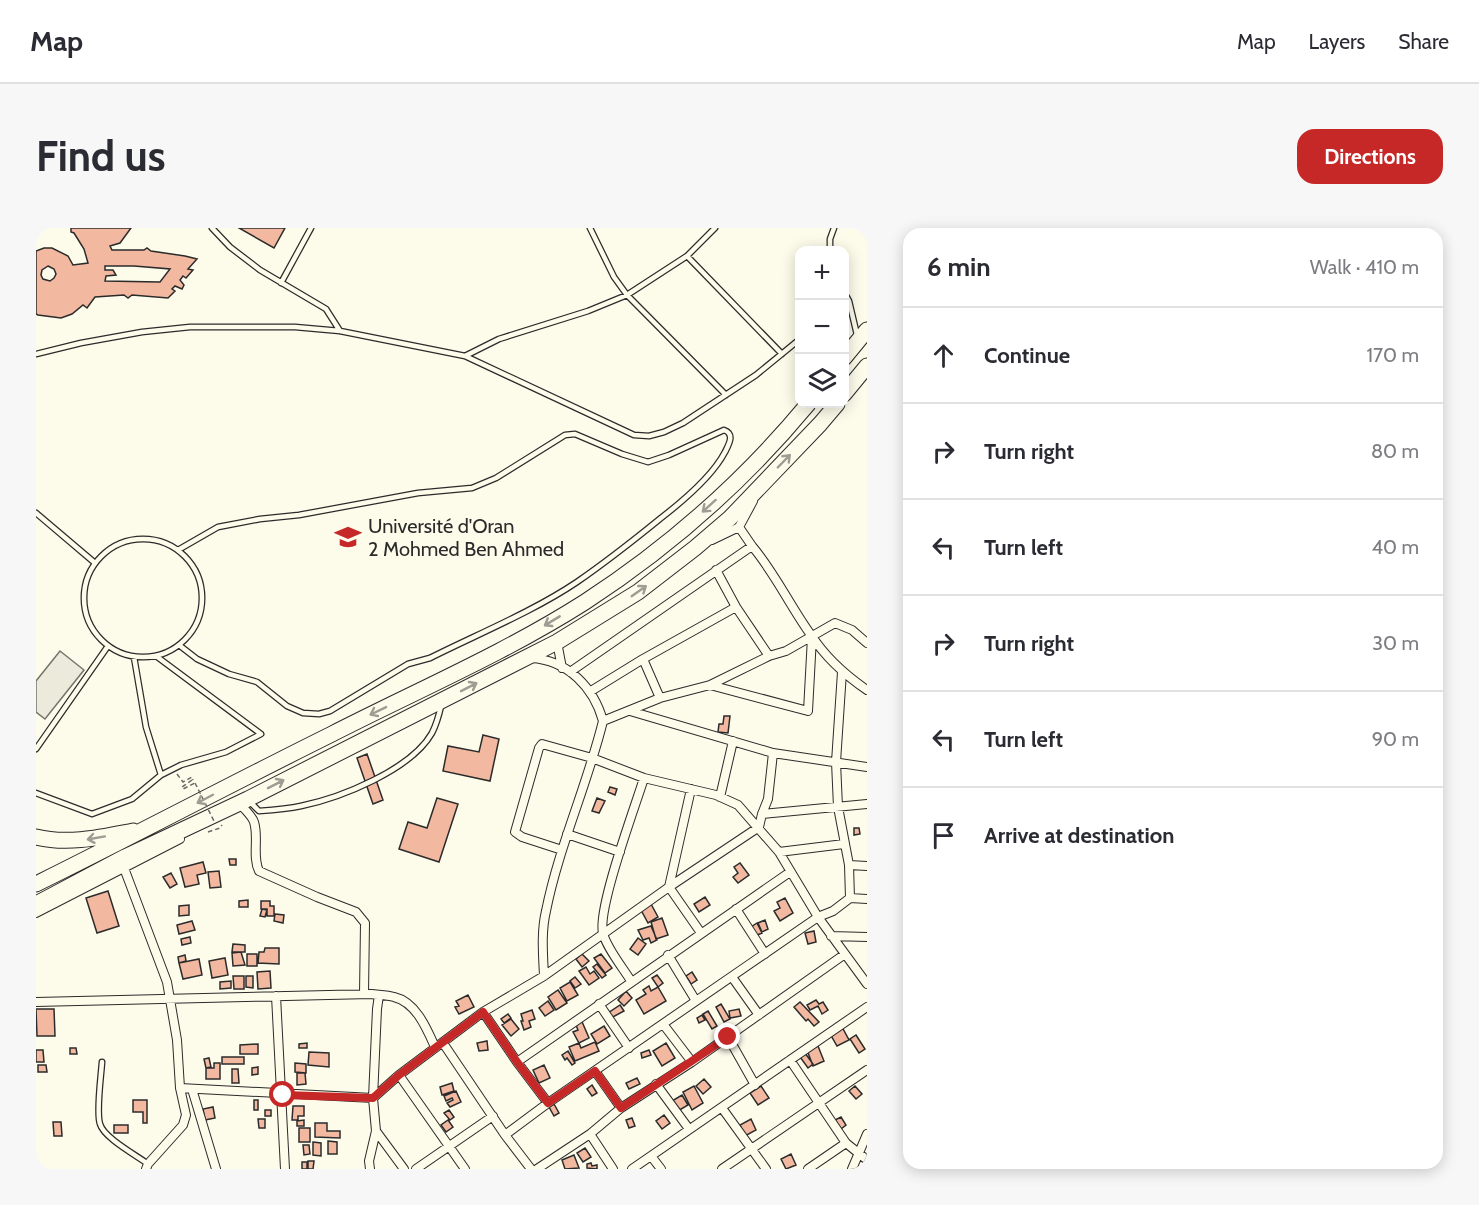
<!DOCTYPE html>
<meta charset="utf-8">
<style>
:root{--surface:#fff;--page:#f7f7f7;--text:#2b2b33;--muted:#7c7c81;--line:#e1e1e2;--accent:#c62828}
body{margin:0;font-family:Cabin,sans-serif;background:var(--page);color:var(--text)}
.controls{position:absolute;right:18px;top:18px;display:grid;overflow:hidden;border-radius:12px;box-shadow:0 3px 15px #0003}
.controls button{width:54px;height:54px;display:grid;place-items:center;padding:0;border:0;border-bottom:2px solid var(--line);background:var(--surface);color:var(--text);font:30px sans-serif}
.stop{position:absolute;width:18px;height:18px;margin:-14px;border:4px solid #c62828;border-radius:50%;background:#fff}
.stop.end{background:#c62828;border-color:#fff;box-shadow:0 2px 6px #0008}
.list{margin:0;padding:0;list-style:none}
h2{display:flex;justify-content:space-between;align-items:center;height:78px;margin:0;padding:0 24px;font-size:26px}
h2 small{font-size:20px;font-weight:400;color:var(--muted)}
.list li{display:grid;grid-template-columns:39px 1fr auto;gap:18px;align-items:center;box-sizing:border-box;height:96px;padding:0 24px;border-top:2px solid var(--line)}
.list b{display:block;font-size:22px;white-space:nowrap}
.list em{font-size:20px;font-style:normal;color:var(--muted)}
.icon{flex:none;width:33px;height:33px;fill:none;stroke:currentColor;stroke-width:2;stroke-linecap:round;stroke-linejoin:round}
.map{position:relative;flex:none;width:831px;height:941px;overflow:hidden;border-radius:18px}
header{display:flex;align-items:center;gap:36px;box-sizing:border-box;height:84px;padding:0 30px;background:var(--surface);border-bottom:2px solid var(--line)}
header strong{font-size:28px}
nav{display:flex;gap:33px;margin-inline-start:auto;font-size:21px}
.intro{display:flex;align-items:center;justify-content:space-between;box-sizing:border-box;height:144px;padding:0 36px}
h1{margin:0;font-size:42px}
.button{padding:15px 27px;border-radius:18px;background:var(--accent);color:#fff;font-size:21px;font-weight:700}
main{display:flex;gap:36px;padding:0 36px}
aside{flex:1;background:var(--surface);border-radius:18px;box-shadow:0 3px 15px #0003}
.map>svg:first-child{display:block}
.green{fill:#ecebdb;stroke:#74746e;stroke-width:1.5}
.building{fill:#f2b8a0;stroke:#2b2b2b;stroke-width:1.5;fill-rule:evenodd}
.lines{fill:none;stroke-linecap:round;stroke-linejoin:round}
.lane-casing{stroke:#2b2b2b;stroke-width:7}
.street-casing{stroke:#2b2b2b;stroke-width:10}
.highway-casing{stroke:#2b2b2b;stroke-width:17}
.path{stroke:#6a6964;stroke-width:1.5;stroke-dasharray:4.5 3;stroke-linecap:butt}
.lane{stroke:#fdfbea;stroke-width:4.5}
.street{stroke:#fdfbea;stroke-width:8}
.highway{stroke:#fdfbea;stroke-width:15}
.path-bridge{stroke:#6a6964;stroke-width:1.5;stroke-dasharray:4.5 3;stroke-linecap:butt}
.oneway{stroke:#9e9d94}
.route{stroke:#c62828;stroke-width:8}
.labels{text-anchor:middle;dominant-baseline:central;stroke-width:4.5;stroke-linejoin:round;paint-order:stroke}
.poi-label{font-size:20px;fill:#2b2b2b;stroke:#fdfbea;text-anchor:start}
</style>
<header>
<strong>Map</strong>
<nav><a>Map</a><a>Layers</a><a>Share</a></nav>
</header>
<div class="intro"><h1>Find us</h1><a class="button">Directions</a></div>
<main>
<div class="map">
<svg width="831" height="941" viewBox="0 0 831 941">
<rect width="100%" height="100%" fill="#fdfbea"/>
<path class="green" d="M24,423L48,442L9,491L0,484V453Z"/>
<path class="building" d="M35,0H95L84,15L74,18L76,22H108L111,20L115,23L149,28L161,31L152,41L157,42L150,50L147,48L144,52L148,57L146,61L139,58L136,61L139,63L132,70L96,67L92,70L88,67L59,69L51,80L47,77L36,86L25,90L2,87L0,86V23L8,20H16L32,28L37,37L52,35L48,21L38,5L35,4ZM12,38L18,41L20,46L18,50L14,53L7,51L5,47L6,42ZM69,38H98L134,41L124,54L69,53L70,48L80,47L77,42H69Z
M203,0H249L238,20Z
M688,488H694L692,505L682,504L683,496H687Z
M447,507L463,511L454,553L407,543L412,518L443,524Z
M331,526L347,572L337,576L321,530Z
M574,559L581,561L579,567L572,564Z
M401,570L422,576L403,634L363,621L372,594L391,600Z
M561,570L569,573L563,585L556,583Z
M818,600H823L824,606L818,607Z
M193,631H200V637H194Z
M167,634L170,645L161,647L163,656L149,659L144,640Z
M704,635L713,647L702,655L697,649L702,645L698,639Z
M183,643L185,659L174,660L172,644Z
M135,645L141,656L134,660L127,649Z
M72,663L83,698L61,705L50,670Z
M669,669L674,677L663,684L658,676Z
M749,670L757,685L744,693L738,683L744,680L741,674Z
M212,672V679H203V673Z
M225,673H234V678H238V688H231V681H225Z
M615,676L622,689L612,695L605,682Z
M153,677V687L143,688V678Z
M226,681L231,682L229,689L224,688Z
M239,686L248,687L247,695L238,693Z
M626,690L632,707L620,711L615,694Z
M729,692L732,701L726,704L722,695Z
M156,693L159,702L143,706L141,697Z
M721,695L726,705L719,708L715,699Z
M615,698L621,712L615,715L613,710L607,712L602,702Z
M778,703L780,714L772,716L769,705Z
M154,709L155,715L146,717L145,711Z
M602,710L610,716L602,727L594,721Z
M197,716L209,717V724H196Z
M229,720H243V736L222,735L223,724H228Z
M205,724L209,737L197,738L196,725Z
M211,726H221V738H211Z
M546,726L553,733L546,739L540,731Z
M565,726L576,740L569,745L558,730Z
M149,727L150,733L143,735L142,729Z
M189,730L192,747L176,750L173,733Z
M163,731L166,747L147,751L143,735Z
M561,736L570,747L566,750L557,739Z
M550,739L554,746L558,743L563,750L553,757L543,743Z
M234,743L235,760L222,761L221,744Z
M656,744L661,752L655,756L650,748Z
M621,747L627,755L622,759L616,750Z
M197,748H208V761H198Z
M210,748H217V760L210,759Z
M539,749L545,756L539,760L534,753Z
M195,753V760L184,761V754Z
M534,754L542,767L531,773L524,760Z
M613,758L615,763L622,759L630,773L608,786L600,772L610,766L607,762Z
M522,762L531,775L520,782L512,769Z
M590,763L596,770L588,778L582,772Z
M432,767L438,779L423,786L419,779L423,778L420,773Z
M780,772L783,776L787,774L792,782L786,786L782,778L774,782L771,777Z
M512,773L518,782L509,788L503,780Z
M764,774L783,794L778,798L772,791L770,793L758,779Z
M685,776L694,791L688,794L680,779Z
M584,777L588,783L575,790L572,785Z
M0,781H18L19,808H1Z
M703,781L705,788L694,790L693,783Z
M496,782L499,791L493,793L495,799L488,802L485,793H487L485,786Z
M672,783L681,798L676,801L667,786Z
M472,786L475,790L468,795L465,791Z
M666,787L669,792L663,795L661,790Z
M544,789L553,810L543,815L537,804L542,802L538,792Z
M475,791L483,801L475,808L466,797Z
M805,797L813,812L801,818L793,804Z
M568,798L574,808L561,816L555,806Z
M820,807L829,821L823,825L814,811Z
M451,813L452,822L443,823L441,815Z
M559,814L563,823L539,833L533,819L543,815L545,820Z
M271,815V820H263V816Z
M630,815L639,830L626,838L617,823Z
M222,816V826H204V817Z
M782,818L788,833L777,838L771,822Z
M34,820H40L41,826H34Z
M0,822H7L8,834H0Z
M613,822L615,827L606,830L605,825Z
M532,823L539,835L536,837L531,830L529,832L526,827Z
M273,824L293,825V839L272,837Z
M769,825L777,836L772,840L764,829Z
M186,829H208V836H186Z
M173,830L175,839L170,840L168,831Z
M178,835H184V851H170V840H178Z
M259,835L270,836V845L259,844Z
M2,837H10L11,844H2Z
M508,837L514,850L503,855L497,842Z
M222,839V846L216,847V840Z
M196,841H202L203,855H196Z
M261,845H269L270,856L261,857Z
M601,850L604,856L593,861L590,855Z
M668,851L675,859L667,866L660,858Z
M416,855L418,863L406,867L404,859Z
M556,857L561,865L556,868L551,861Z
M658,858L667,875L656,882L647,864Z
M725,858L733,870L722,877L714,865Z
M819,858L826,866L820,871L813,863Z
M420,863L425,874L414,879L411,875L417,872L416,870L410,873L408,868Z
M646,867L652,877L642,883L636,873Z
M97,872H111V895H107V884H97Z
M218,872H222V882H218Z
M518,876L523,885L518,888L513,879Z
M257,878H268V888H262V892H256Z
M177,879L179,890L169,892L167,881Z
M229,882H235V888H229Z
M413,882L418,889L414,892L408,885Z
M628,887L634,895L626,901L620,893Z
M805,889L810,897L805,901L799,892Z
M596,890L599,898L593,900L590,892Z
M222,891H229V900H223Z
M715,891L720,902L709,908L704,897Z
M268,892V898H261V893Z
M412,892L417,899L410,904L405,897Z
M17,894H25L26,908H18Z
M279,895H291V903H304V910L279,909Z
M78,897H92V905H78Z
M263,900H274V914H263Z
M292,913L301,914V926H292Z
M277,914L285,915V928L277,927Z
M267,917H273L274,926L268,927Z
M549,920L555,929L547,934L541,925Z
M755,926L760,937L750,941L745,931Z
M538,927L543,940L529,941L526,932Z
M272,933H278L277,941H272Z
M266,934H271V941H266Z
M555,935L556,938L561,937V941L551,940V936Z"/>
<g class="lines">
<g class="lane-casing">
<path id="lane" d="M176,0L194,19L224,42L290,81L304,103
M554,0L578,49L591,67L690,167
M794,22V11L798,0
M651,28L746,126
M245,55L275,0
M808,64L813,73L821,107
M0,126L45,115L106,104L154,99H259L304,103L429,128L598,207L613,208L628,204L647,195L720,147L764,111
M429,128L463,111L552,83L591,67L651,28L679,0
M0,285L59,335
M48 370a59 59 0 1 1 118 0a59 59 0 1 1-118 0Z
M142,322L182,299L224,291L263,287L382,265L436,260L460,250L529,207L539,206L586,226L612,234L633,227L688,202C699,206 693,216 689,224C676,249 647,273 625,290C598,312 570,334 541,354C498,383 442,406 394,430L372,436L294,483L283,486L267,485L251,478L221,454L193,446L161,431L143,417
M98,429L110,499L125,547L145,537L190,524L225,506L120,428
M0,521L72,418
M0,565L56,586L96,571L125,547
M213,573L223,583C237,582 251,581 265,578C304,570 375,542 396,505C400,497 403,487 405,478
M66,834C65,849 60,884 64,896C68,910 100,927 112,936"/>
</g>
<g class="street-casing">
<path id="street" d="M676,312L703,299L717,273
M716,318C739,345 754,378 775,407C790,430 809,447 831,462
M680,342L700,379L733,428
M521,414L526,440
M495,430C532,432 558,460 567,493C551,558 523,618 510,683C505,704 507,726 508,748
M607,431L624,470
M534,444L716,318L703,299
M806,444L800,534L802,579L813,637L814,670
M674,457L772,483L776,409
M555,463L607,431L700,379
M594,483L737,525L831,539
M567,493L624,470L674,457L733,428L750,423L799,395L816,402L831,415
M655,561L633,659L665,705
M684,569L697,513
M206,578C210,583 216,588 218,594C223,609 216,629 223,643L281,669L320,684L329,695L328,766
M726,586L732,571L737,525
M531,606L584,624
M526,622L486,609L479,604L503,520L506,516L556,530L608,550L680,567L702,577L743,624L782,689L831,756
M743,624L808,616
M813,637L831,638
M88,640L131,754L141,812L144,860L150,887L147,897L112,936L110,941
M700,681L729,726
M0,685L144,611
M795,708L831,709
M632,727L660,773
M696,749L723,787
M595,753C587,740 570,719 567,705C561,681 599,579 608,550
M240,768L249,941
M0,774L335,766C342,767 351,767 358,769C380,774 391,801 399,819
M563,776L593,820
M447,784L481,834L512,875
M627,796L656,834
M692,809L719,857
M407,815L469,907L495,941
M754,832L810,915L831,932
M481,834L754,644
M559,843L585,880
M363,847L429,941
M620,856L653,901
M144,860L337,870L341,781L343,767
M156,861L180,941
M686,880L730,941
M340,903L368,941
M554,906L577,941
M469,907L512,875L782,689L797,683L814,670L831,671
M615,928L625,941
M334,941L333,933L340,903L337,870L363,847L447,784L508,748L633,659L723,599L726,586L831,576
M380,941L457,888
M501,941L554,906L585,880L656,834L809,726
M596,941L831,779
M686,941L831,842
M772,941L810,915
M816,941L831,906"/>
</g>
<g class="highway-casing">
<path id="highway" d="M808,130L831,102
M808,166L831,138
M0,609C32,617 66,609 97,603
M0,656C99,607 197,555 296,506C380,463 469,425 549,374C632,320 709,252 772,176
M0,676L89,629L212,571L521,414L602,364L659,320L694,290L784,196L801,176"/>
</g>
<path class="path" d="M141,546L147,554L156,549L157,552
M156,552L146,559L147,561L159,555
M172,604L184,600L186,597"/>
<use href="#lane" class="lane"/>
<use href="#street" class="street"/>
<use href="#highway" class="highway"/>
<path class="path-bridge" d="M159,555L179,595"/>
</g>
<defs><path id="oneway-shaft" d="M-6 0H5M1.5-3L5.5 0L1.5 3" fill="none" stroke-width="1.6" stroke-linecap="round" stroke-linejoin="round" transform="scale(1.5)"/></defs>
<g class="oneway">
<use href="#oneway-shaft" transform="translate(748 233) rotate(-46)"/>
<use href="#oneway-shaft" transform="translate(673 278) rotate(138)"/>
<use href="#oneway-shaft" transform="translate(603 363) rotate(-35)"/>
<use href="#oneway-shaft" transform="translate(516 393) rotate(149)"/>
<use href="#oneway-shaft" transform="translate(433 459) rotate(-27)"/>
<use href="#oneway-shaft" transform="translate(342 483) rotate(154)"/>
<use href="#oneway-shaft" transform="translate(240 556) rotate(-27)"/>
<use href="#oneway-shaft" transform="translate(169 571) rotate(152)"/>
<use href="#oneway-shaft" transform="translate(60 610) rotate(170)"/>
</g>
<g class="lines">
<path class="route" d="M247,867L337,870L363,847L447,784L481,834L512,875L559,843L585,880L692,809"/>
</g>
<defs>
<g id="university-bare" transform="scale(2.07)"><path d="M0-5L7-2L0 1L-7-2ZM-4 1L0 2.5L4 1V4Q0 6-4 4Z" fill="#c62828" stroke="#fdfbea" stroke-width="2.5" paint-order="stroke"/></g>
</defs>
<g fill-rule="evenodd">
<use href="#university-bare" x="312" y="309"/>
</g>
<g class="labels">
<g class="poi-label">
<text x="332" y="298">Université d'Oran<tspan x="332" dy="23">2 Mohmed Ben Ahmed</tspan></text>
</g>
</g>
</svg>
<div class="controls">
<button>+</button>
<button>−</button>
<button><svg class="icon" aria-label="layers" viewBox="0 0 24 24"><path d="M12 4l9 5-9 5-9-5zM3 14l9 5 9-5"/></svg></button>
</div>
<div class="stop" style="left:247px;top:867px"></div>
<div class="stop end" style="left:692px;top:809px"></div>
</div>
<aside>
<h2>6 min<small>Walk · 410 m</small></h2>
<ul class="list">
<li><svg class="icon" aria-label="ahead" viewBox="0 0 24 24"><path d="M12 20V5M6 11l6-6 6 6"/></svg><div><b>Continue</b></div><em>170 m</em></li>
<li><svg class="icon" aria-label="right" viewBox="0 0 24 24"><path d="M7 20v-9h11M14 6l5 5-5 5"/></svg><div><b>Turn right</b></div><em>80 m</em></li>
<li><svg class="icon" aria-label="left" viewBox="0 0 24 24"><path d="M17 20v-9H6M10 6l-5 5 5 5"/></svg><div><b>Turn left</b></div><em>40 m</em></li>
<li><svg class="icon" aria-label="right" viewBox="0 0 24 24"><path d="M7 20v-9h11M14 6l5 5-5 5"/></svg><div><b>Turn right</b></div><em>30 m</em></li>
<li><svg class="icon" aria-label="left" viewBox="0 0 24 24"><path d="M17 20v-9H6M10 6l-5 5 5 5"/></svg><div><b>Turn left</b></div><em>90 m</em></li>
<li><svg class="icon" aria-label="arrive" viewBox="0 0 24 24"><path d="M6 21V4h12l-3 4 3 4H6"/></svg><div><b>Arrive at destination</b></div></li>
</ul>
</aside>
</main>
